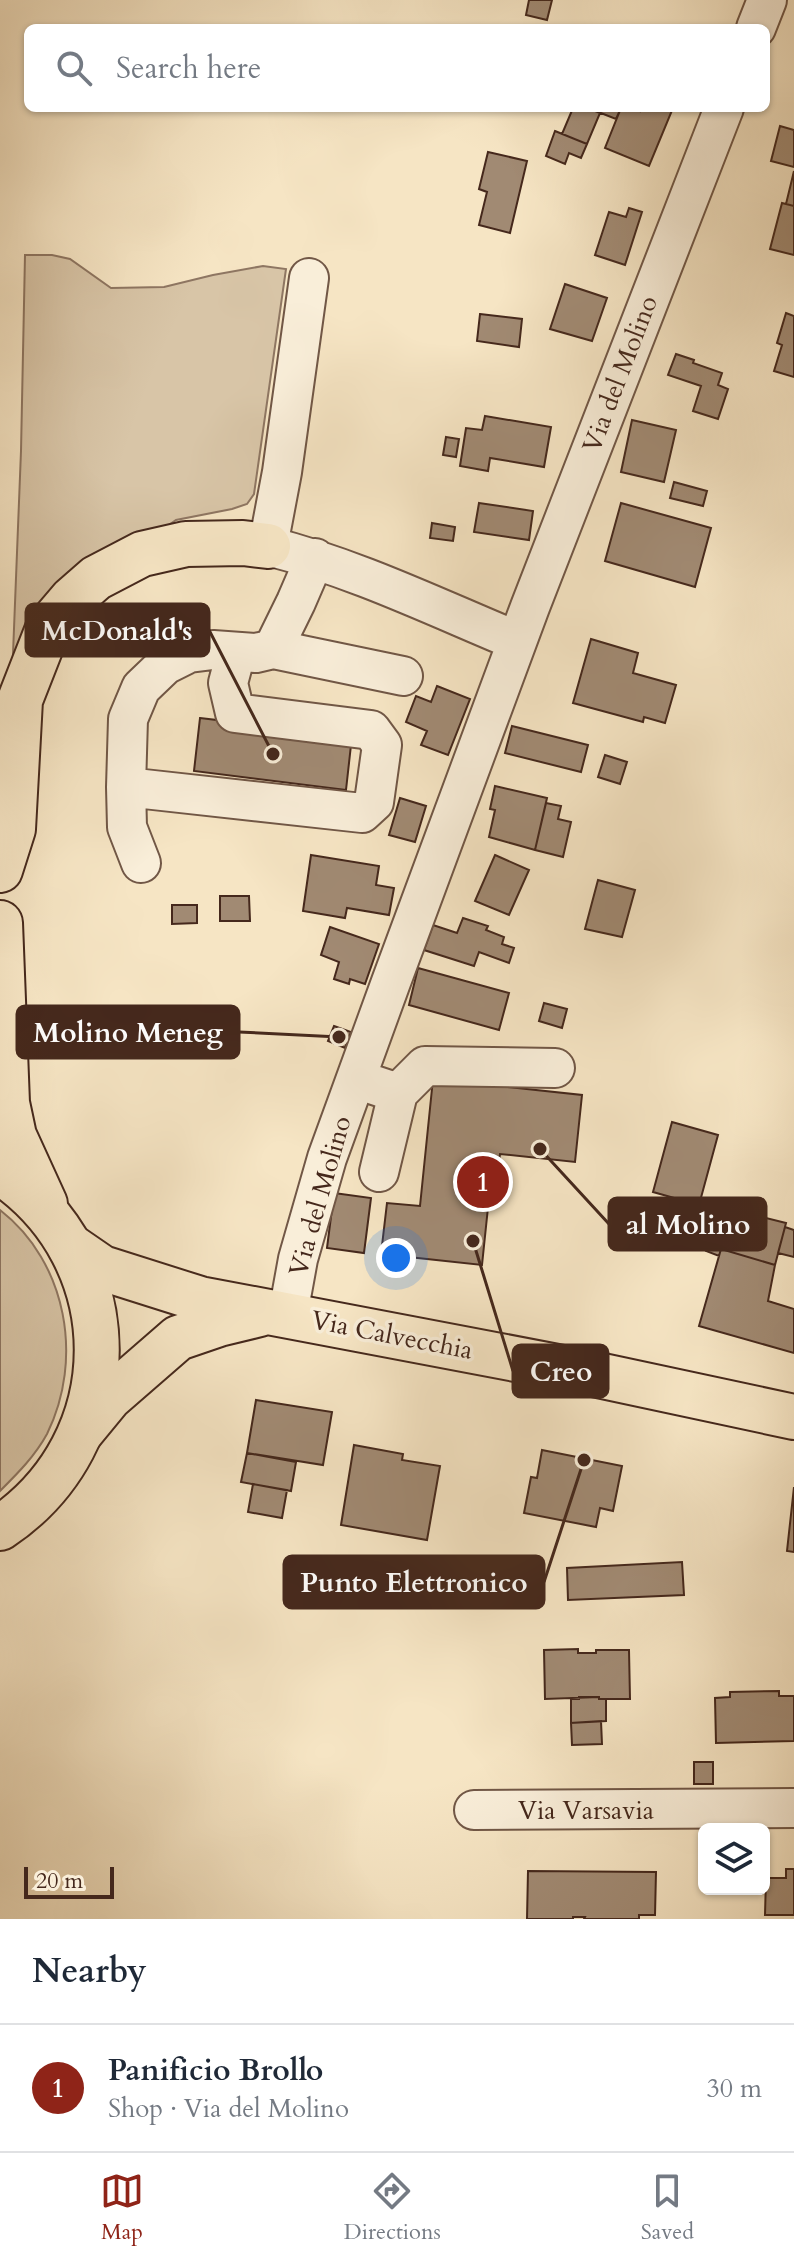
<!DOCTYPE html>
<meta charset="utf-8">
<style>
:root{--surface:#fff;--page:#f2f2f3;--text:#1f2937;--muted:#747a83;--line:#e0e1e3;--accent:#8f2418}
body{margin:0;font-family:Cardo,serif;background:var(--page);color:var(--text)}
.controls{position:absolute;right:24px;bottom:24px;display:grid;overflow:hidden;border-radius:12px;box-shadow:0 2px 6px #0004}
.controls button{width:72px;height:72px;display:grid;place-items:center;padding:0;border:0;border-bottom:2px solid var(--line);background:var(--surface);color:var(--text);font:40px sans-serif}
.scale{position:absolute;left:24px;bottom:20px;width:90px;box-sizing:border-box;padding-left:8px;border:4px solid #45281c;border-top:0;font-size:22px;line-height:28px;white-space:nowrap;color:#45281c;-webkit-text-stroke:6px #f9eed9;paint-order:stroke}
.you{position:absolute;left:396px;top:1258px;width:28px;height:28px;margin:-20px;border:6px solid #fff;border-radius:50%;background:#1a73e8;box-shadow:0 0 0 12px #1a73e833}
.badge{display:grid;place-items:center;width:52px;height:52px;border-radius:50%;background:var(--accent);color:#fff;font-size:26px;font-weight:700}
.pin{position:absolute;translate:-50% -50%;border:4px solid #fff;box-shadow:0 2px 8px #0006}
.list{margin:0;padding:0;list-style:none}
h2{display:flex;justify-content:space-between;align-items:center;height:104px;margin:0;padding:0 32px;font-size:34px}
h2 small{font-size:26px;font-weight:400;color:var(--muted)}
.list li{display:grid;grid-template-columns:52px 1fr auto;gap:24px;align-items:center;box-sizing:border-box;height:128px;padding:0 32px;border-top:2px solid var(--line)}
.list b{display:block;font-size:30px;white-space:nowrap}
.list p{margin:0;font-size:26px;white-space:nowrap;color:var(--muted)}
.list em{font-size:26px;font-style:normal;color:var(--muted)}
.icon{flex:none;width:44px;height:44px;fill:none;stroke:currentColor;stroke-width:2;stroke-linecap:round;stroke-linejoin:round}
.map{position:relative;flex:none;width:794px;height:1919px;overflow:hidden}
.search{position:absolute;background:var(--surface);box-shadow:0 2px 6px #0004;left:24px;right:24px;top:24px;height:88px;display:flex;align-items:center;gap:20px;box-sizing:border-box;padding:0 28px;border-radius:12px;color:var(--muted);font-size:30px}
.sheet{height:232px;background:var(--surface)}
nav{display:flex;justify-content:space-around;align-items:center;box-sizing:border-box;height:112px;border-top:2px solid var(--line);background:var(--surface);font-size:22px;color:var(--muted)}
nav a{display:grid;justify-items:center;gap:4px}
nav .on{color:var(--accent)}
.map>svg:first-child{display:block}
.green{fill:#d8c5a7;stroke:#8e7662;stroke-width:2}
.building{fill:#a18a73;stroke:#45281c;stroke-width:2}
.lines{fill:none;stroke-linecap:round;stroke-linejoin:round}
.minor-casing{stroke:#715746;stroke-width:42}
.major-casing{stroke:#45281c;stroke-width:48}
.highway-casing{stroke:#45281c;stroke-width:48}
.minor{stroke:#f9eed9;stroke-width:38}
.major{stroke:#f6e5c4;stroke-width:44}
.highway{stroke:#f6e5c4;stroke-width:44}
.labels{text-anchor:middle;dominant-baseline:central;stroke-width:7;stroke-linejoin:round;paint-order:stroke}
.street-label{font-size:26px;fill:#45281c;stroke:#f9eed9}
.leader{fill:none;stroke:#45281c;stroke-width:3}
.callout-dot{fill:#45281c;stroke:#f9eed9;stroke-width:3}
.callout{fill:#45281c;stroke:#45281c;stroke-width:3}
.callout-label{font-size:28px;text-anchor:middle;font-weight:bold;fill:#fff}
</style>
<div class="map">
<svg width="794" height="1919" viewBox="0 0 794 1919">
<rect width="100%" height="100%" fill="#f6e5c4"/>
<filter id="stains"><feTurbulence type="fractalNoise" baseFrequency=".0025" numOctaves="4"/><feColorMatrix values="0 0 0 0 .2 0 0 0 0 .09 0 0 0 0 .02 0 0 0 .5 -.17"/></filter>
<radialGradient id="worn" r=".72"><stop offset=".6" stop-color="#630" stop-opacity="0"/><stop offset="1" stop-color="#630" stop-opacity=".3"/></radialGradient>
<path class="green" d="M25,255H52L70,259L111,288L164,287L213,275L263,266L286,269L254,494L247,504L232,509L176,520L159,532L56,591L13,654L21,451Z
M0,1210C67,1262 84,1359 47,1434C35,1456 18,1473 0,1491Z"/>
<path class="building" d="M529,0H552L547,20L526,15Z
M573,108H588L600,113L587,144L562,134Z
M588,108H621L616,119Z
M621,108H634L640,111L641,108H673L649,166L605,148Z
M780,126L794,130V167L771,161Z
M555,131L587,144L581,158L569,153L565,164L546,156Z
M488,152L527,161L510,233L479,225L487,192L479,189Z
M794,171V206L786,204Z
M782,203L794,206V255L770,249Z
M629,208L642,212L625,265L595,255L609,212L626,217Z
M565,284L607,298L592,341L550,329Z
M786,313L794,316V377L774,371L782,345L777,343Z
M480,314L522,319L519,347L477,341Z
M676,354L694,360L693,363L722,373L718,385L728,389L718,419L693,411L701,386L668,375Z
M485,416L551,427L544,467L490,458L488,471L460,466L466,428L482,430Z
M632,420L676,430L664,482L621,472Z
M446,437L459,439L456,457L443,455Z
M674,482L707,491L703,506L670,498Z
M479,503L533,511L529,540L474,532Z
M621,503L711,528L695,587L605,561Z
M432,523L455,527L453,541L430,538Z
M591,639L638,653L633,673L676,685L665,723L644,717L643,722L573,703Z
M437,686L470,699L448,755L421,745L427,731L406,722L416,696L431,702Z
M200,718L352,736L346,790L194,771Z
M512,726L588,745L581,772L505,753Z
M605,755L627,762L620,784L598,777Z
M495,786L547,798L535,850L489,837L495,810L490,809Z
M400,798L426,806L415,842L389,835Z
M546,803L561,806L558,819L571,822L563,857L535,850Z
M311,855L379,866L376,885L394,888L389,915L347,908L345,918L303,911Z
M495,855L529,870L509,915L475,901Z
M598,880L635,890L622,937L585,929Z
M220,896H249L250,921H220Z
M172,905H197V923L172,924Z
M463,918L488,926L486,930L504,937L502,944L514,948L509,963L479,952L474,966L424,950L433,925L457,933Z
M330,927L379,944L365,984L350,979L349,984L334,979L339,962L321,955Z
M418,968L509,993L499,1030L409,1005Z
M544,1003L567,1009L562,1028L539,1021Z
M334,1026L351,1032L345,1048L328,1041Z
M433,1079L582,1095L575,1162L500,1154L498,1170L492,1169L482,1265L381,1254L387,1203L420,1206Z
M672,1122L718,1135L699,1205L653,1192Z
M334,1193L371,1198L364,1253L327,1248Z
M718,1206L786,1223L775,1265L721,1249L719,1256L706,1251Z
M785,1227L794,1230V1257L778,1253Z
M721,1249L775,1265L768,1301L794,1309V1353L699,1326Z
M256,1400L332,1412L323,1465L247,1453Z
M354,1445L403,1454L402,1460L440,1466L427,1540L341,1525Z
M542,1450L622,1466L613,1511L600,1508L596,1527L524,1513L531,1477L537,1478Z
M247,1453L296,1462L291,1491L241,1482Z
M253,1484L287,1490L282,1518L248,1512Z
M794,1487V1552L787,1551Z
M682,1562L684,1595L568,1600L567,1568Z
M578,1649V1653H596V1650H629L630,1699H599V1697L545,1699L544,1650Z
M779,1691V1696H794V1741L716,1743L715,1698L730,1697V1692Z
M579,1697H599V1699H606V1721L571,1723V1699H579Z
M601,1721L602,1744L572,1745L571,1723Z
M694,1762H713V1784H694Z
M786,1869H794V1915H765L766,1878H786Z
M528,1871L656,1872L655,1915H639V1919H584L585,1917H573V1919H527Z"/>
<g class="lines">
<g class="minor-casing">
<path id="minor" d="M756,28L767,0
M309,278L282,472L268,546C355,568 435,607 517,641
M273,649L403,676
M126,787L362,813L374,802L382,745L371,730L235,713L228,683L236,653
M141,863L127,827L126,787L128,719L141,688L165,665L189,653L213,650L256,653L273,649L296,602L315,558
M374,1085L398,1093L379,1172
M398,1093L425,1066L555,1068
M288,1314L298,1259L327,1158L391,982L530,607L724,108
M474,1810L794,1808"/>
</g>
<g class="major-casing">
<path id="major" d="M70,1246L102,1268L200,1299L584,1372L794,1417
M81,1432L109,1398L178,1338L219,1324L260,1314"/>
</g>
<g class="highway-casing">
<path id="highway" d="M0,870L13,829L20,700L49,626L72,599L96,578L142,554L186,544L243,543L268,546
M0,923L7,1103L14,1136L45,1204
M0,1172C129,1258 129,1442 0,1528"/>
</g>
<use href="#minor" class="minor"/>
<use href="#major" class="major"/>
<use href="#highway" class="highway"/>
</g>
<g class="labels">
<g class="street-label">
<text transform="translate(620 374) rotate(-69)">Via del Molino</text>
<text transform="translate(320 1196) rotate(-74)">Via del Molino</text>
<text transform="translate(392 1335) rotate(11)">Via Calvecchia</text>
<text x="586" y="1810">Via Varsavia</text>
</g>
</g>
<path class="leader" d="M273 754L209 630M339 1037L239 1032M540 1149L609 1224M473 1241L513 1371M584 1460L544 1582"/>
<g class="callout-dot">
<circle cx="273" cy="754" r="8"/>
<circle cx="339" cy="1037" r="8"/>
<circle cx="540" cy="1149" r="8"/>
<circle cx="473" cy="1241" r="8"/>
<circle cx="584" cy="1460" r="8"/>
</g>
<g class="callout">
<rect x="26" y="604" width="183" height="52" rx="8"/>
<rect x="17" y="1006" width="222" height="52" rx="8"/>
<rect x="609" y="1198" width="157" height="52" rx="8"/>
<rect x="513" y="1345" width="95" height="52" rx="8"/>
<rect x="284" y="1556" width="260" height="52" rx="8"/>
</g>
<g class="callout-label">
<text x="117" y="640">McDonald's</text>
<text x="128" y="1042">Molino Meneg</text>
<text x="688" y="1234">al Molino</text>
<text x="561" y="1381">Creo</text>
<text x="414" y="1592">Punto Elettronico</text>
</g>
<rect width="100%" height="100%" filter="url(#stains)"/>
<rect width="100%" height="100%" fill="url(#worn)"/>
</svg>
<div class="controls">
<button><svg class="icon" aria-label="layers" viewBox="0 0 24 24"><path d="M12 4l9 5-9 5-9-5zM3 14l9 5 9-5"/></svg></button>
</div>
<div class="scale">20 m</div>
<div class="you"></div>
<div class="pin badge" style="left:483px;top:1182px">1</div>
<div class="search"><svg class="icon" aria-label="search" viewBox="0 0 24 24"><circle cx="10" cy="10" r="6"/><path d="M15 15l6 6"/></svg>Search here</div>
</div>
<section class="sheet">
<h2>Nearby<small></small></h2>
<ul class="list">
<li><span class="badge">1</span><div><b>Panificio Brollo</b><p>Shop · Via del Molino</p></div><em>30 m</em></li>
</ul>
</section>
<nav>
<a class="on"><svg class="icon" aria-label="map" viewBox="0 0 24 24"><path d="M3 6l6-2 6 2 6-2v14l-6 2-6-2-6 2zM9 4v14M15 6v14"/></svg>Map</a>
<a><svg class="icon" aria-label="directions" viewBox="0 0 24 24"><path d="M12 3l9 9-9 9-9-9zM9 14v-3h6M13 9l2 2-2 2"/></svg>Directions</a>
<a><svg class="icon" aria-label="saved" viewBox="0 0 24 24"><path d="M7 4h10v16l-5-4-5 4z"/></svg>Saved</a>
</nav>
